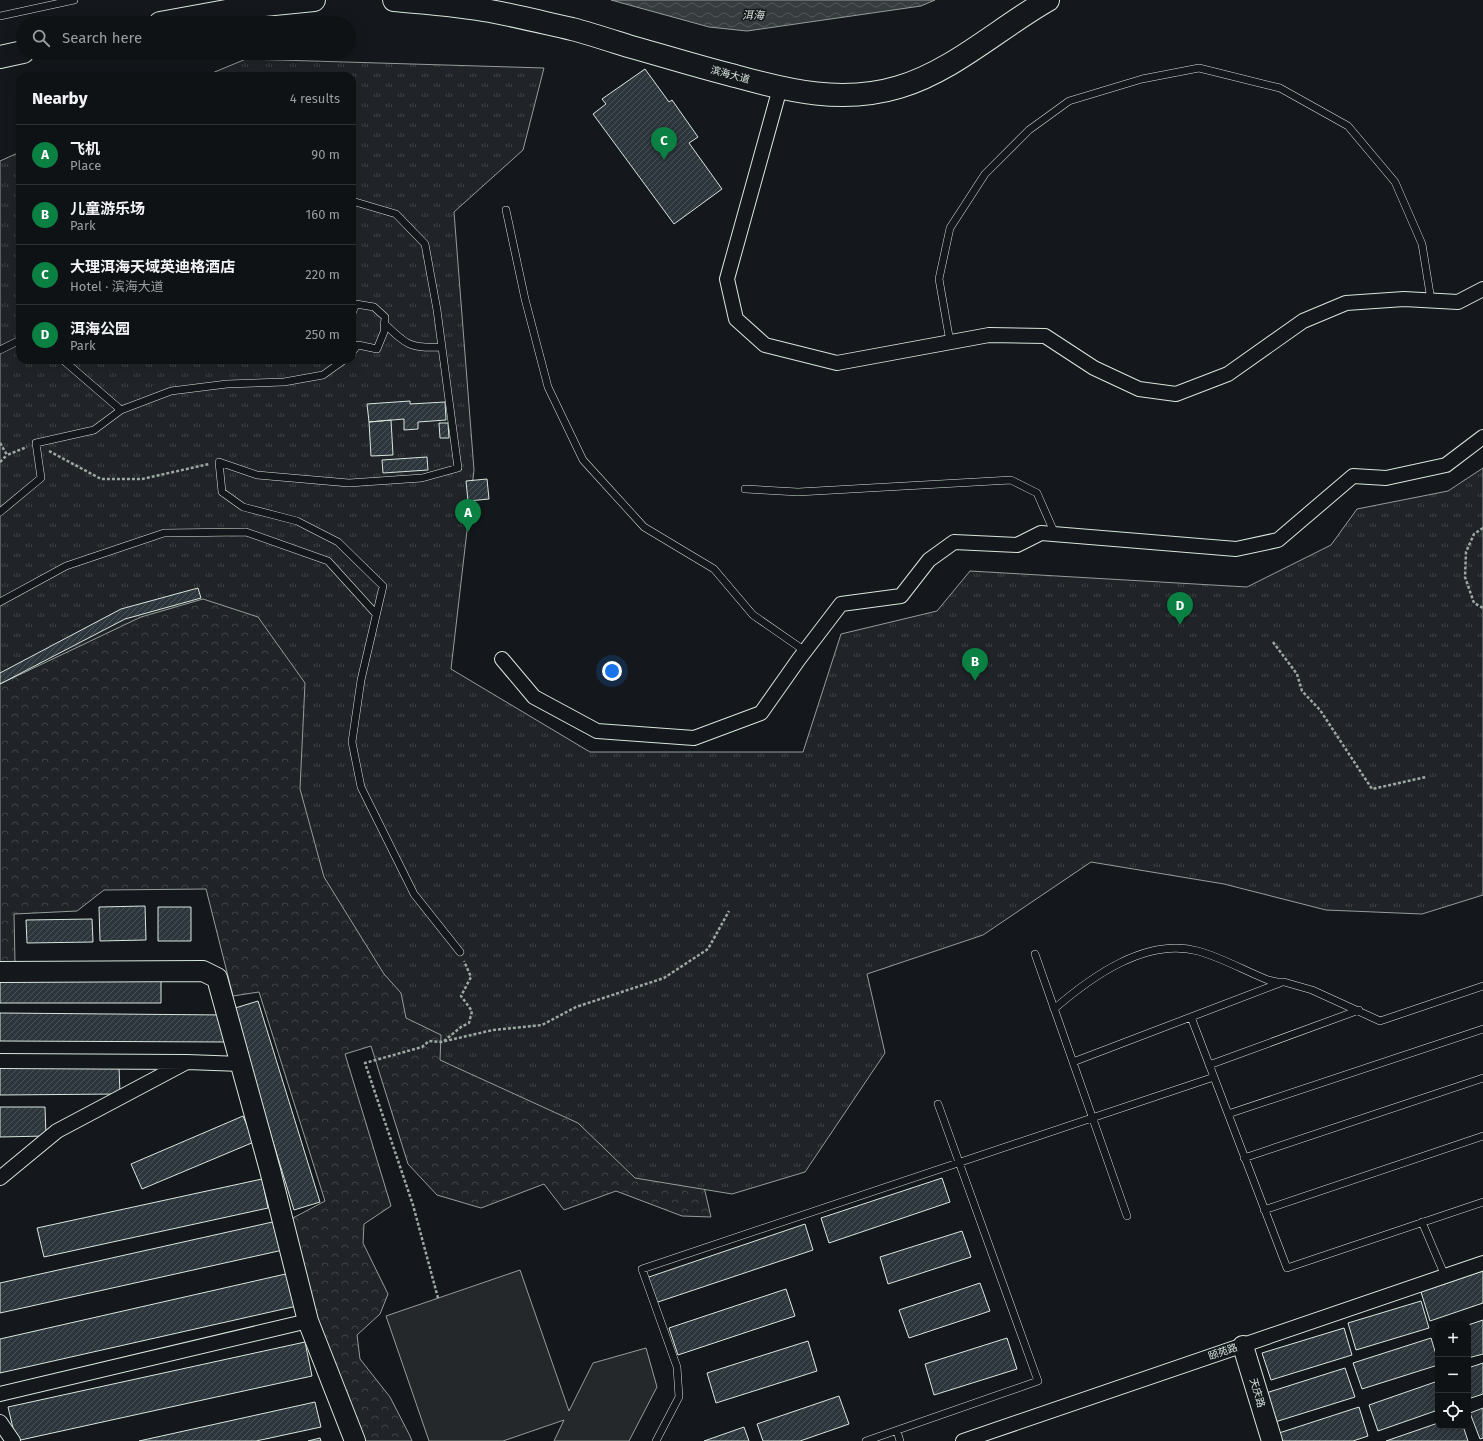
<!DOCTYPE html>
<meta charset="utf-8">
<style>
:root{--surface:#0f1215;--page:#181b1e;--text:#f1f3f6;--muted:#9b9ea0;--line:#2f3234;--accent:#0b8043}
body{margin:0;font-family:"Fira Sans","Noto Sans SC",sans-serif;background:var(--page);color:var(--text)}
.controls{position:absolute;right:12px;bottom:12px;display:grid;overflow:hidden;border-radius:8px;box-shadow:0 4px 16px #0002}
.controls button{width:36px;height:36px;display:grid;place-items:center;padding:0;border:0;border-bottom:1px solid var(--line);background:var(--surface);color:var(--text);font:20px sans-serif}
.you{position:absolute;left:612px;top:671px;width:14px;height:14px;margin:-10px;border:3px solid #fff;border-radius:50%;background:#1a73e8;box-shadow:0 0 0 6px #1a73e833}
.badge{display:grid;place-items:center;width:26px;height:26px;border-radius:50%;background:var(--accent);color:#fff;font-size:13px;font-weight:700}
.pin{position:absolute;translate:-50% -33px;filter:drop-shadow(0 1px 2px #0008)}
.pin::after{content:'';position:absolute;top:21px;width:14px;height:12px;background:inherit;clip-path:polygon(0 0,100% 0,50% 100%)}
.list{margin:0;padding:0;list-style:none}
h2{display:flex;justify-content:space-between;align-items:center;height:52px;margin:0;padding:0 16px;font-size:17px}
h2 small{font-size:13px;font-weight:400;color:var(--muted)}
.list li{display:grid;grid-template-columns:26px 1fr auto;gap:12px;align-items:center;box-sizing:border-box;height:60px;padding:0 16px;border-top:1px solid var(--line)}
.list b{display:block;font-size:15px;white-space:nowrap}
.list p{margin:0;font-size:13px;white-space:nowrap;color:var(--muted)}
.list em{font-size:13px;font-style:normal;color:var(--muted)}
.icon{flex:none;width:22px;height:22px;fill:none;stroke:currentColor;stroke-width:2;stroke-linecap:round;stroke-linejoin:round}
.map{position:relative;flex:none;width:1483px;height:1441px;overflow:hidden}
.search{position:absolute;background:var(--surface);box-shadow:0 4px 16px #0002;left:16px;top:16px;width:340px;height:44px;display:flex;align-items:center;gap:10px;box-sizing:border-box;padding:0 14px;border-radius:22px;color:var(--muted);font-size:15px}
.panel{position:absolute;background:var(--surface);box-shadow:0 4px 16px #0002;left:16px;top:72px;width:340px;height:292px;border-radius:12px}
.map>svg:first-child{display:block}
.forest{fill:url(#forest-crowns);stroke:#939e99}
.park{fill:url(#park-tufts);stroke:#939e99}
.parking{fill:#24282b;stroke:#939e99}
.water{fill:url(#water-waves);stroke:#939e99}
.building{fill:url(#building-hatch);stroke:#d8e6dc}
.lines{fill:none;stroke-linecap:round;stroke-linejoin:round}
.lane-casing{stroke:#d8e6dc;stroke-width:8}
.street-casing{stroke:#d8e6dc;stroke-width:16}
.secondary-casing{stroke:#d8e6dc;stroke-width:22}
.primary-casing{stroke:#d8e6dc;stroke-width:24}
.path{stroke:#9da8a2;stroke-width:2.5;stroke-dasharray:3 2;stroke-linecap:butt}
.lane{stroke:#14181c;stroke-width:7}
.street{stroke:#14181c;stroke-width:14}
.secondary{stroke:#14181c;stroke-width:20}
.primary{stroke:#14181c;stroke-width:22}
.labels{text-anchor:middle;dominant-baseline:central;stroke-width:3;stroke-linejoin:round;paint-order:stroke}
.street-label{font-size:10px;fill:#d8e6dc;stroke:#14181c}
.water-label{font-size:11px;font-style:italic;fill:#d8e6dc;stroke:#14181c}
</style>
<div class="map">
<svg width="1483" height="1441" viewBox="0 0 1483 1441">
<defs>
<pattern id="forest-crowns" width="20" height="18" patternUnits="userSpaceOnUse"><rect width="20" height="18" fill="#202428"/><path d="M2 6a3 3 0 1 1 6 0M12 15a3 3 0 1 1 6 0" fill="none" stroke="#404447"/></pattern>
<pattern id="park-tufts" width="24" height="20" patternUnits="userSpaceOnUse"><rect width="24" height="20" fill="#202428"/><path d="M3 7l-1-3M5 7V3M7 7l1-3M15 17l-1-3M17 17v-4M19 17l1-3" fill="none" stroke="#404447"/></pattern>
<pattern id="water-waves" width="16" height="10" patternUnits="userSpaceOnUse"><rect width="16" height="10" fill="#363b3e"/><path d="M0 5q4-4 8 0t8 0" fill="none" stroke="#525759"/></pattern>
<pattern id="building-hatch" width="6" height="6" patternUnits="userSpaceOnUse"><rect width="6" height="6" fill="#2c363c"/><path d="M-1 1l2-2M0 6l6-6M5 7l2-2" fill="none" stroke="#4a5358"/></pattern>
</defs>
<rect width="100%" height="100%" fill="#14181c"/>
<path class="forest" d="M199,545L647,941L711,1217L682,1216L616,1191L564,1210L544,1184L481,1208L437,1195L408,1164L371,1046L345,1054L391,1206L364,1224L363,1243L388,1294L380,1314L357,1335L360,1359L390,1397L410,1436L412,1441H348L291,1219L325,1201L259,992L233,996L206,889L104,890L77,911L14,914L15,963H0V610Z"/>
<path class="park" d="M246,59L544,68L523,150L454,212L474,470L451,669L590,752H803L841,634L937,611L970,571L1247,587L1331,545L1357,509L1448,491L1483,468V895L1422,914L1326,910L1224,884L1091,862L983,935L867,974L885,1053L805,1172L732,1194L635,1178L578,1123L440,1060L441,1035L406,1018L401,993L384,974L324,877L300,789L305,683L258,617L203,599L141,617L0,684V161L20,152V360H352V76H205Z"/>
<path class="parking" d="M520,1270L569,1411L593,1363L646,1348L657,1387L629,1441H554L564,1420L503,1441H429L386,1316Z"/>
<path class="water" d="M611,0H935L921,6L747,31L709,27Z"/>
<path class="building" d="M645,69L669,102L672,100L698,137L689,143L722,189L674,224L593,114L606,104L602,99Z
M410,401V404L445,402L446,420L418,422V429L404,430V419L369,422L367,404Z
M391,420L393,455L371,456L369,422Z
M439,423H448L449,438H440Z
M427,457L428,470L383,473L382,460Z
M487,479L489,499L468,501L466,481Z
M198,588L201,598L125,619L0,684V673L121,609Z
M145,906L146,940L100,941L99,907Z
M158,907H191V941H158Z
M92,919L93,942L27,943L26,920Z
M161,978V1003H0V979Z
M258,1001L320,1202L294,1210L232,1009Z
M0,1013L226,1015V1042L0,1041Z
M119,1066L120,1094L0,1095V1067Z
M0,1107H45L46,1136L0,1137Z
M243,1116L254,1142L142,1189L131,1164Z
M942,1178L950,1202L829,1243L821,1218Z
M262,1179L268,1208L44,1257L37,1228Z
M277,1221L283,1250L0,1313V1283Z
M805,1224L813,1250L655,1303L646,1278Z
M962,1231L971,1257L888,1284L880,1257Z
M1483,1271V1303L1430,1321L1421,1292Z
M290,1273L297,1306L0,1373V1339Z
M980,1283L990,1311L909,1338L899,1310Z
M786,1289L795,1316L678,1355L669,1328Z
M1421,1301L1429,1328L1356,1350L1348,1323Z
M1483,1320V1354L1468,1358V1325Z
M1344,1328L1352,1355L1271,1380L1262,1353Z
M1007,1338L1017,1369L934,1395L925,1364Z
M1431,1338L1438,1361V1365L1362,1389L1353,1363Z
M808,1341L817,1371L716,1403L707,1373Z
M305,1342L312,1376L16,1441L8,1407Z
M1483,1363V1394L1468,1399V1368Z
M1345,1368L1355,1397L1275,1422L1266,1393Z
M1438,1381V1410L1378,1431L1369,1405Z
M839,1396L849,1424L800,1441H763L757,1424Z
M315,1402L321,1427L256,1441H139Z
M1359,1407L1368,1436L1353,1441H1281L1279,1433Z
M1483,1408V1438L1480,1439L1470,1413Z
M1438,1423V1426H1463L1468,1441H1386Z
M744,1427L749,1441H704Z
M320,1438L321,1441H308Z"/>
<g class="lines">
<g class="lane-casing">
<path id="lane" d="M0,16L74,0
M352,201L396,214L425,244L437,310L458,468L422,478L349,483L257,475L219,462L222,492L243,507L297,521L338,542L383,586L361,680L352,742L361,787L414,894L460,952
M506,210L525,299L548,387L583,460L644,527L714,569L753,615L805,651
M352,313L356,304L374,307L385,317L384,332L377,349L358,345L352,352
M384,323C406,345 411,349 442,347
M950,342L939,279L950,228L985,174L1029,130L1069,101L1142,79L1199,68L1280,88L1348,126L1395,182L1422,244L1431,300
M0,350L20,340
M63,360L121,410L171,391L227,384L284,382L323,375L344,360
M745,489L798,492L1011,480L1037,493L1055,534
M0,512L41,478L36,443L94,430L121,410
M0,602L66,566L164,533L246,532L328,561L376,614
M1035,954L1127,1216
M1054,1009C1091,977 1146,937 1198,951C1223,958 1245,971 1268,980L1277,982H1284L1312,990L1380,1021L1483,986
M1191,1017L1287,1268L1483,1202
M1073,1062L1280,983
M1209,1065L1359,1010
M1228,1114L1483,1029
M1244,1158L1483,1078
M1264,1210L1483,1136
M1422,1222L1445,1276
M897,1431L900,1441
M656,1441L679,1397L677,1367L642,1269L1214,1077
M866,1441L1038,1381L938,1104"/>
</g>
<g class="street-casing">
<path id="street" d="M780,88L727,279L736,319L765,345L837,363L989,335L1045,336L1094,368L1139,389L1176,394L1228,374L1303,321L1346,303L1404,299L1458,302L1483,289
M502,659L534,697L597,731L694,738L761,713L799,659L841,604L901,596L929,560L954,542L1017,545L1041,533L1236,549L1278,540L1353,476L1386,478L1446,465L1483,437
M0,1061L187,1062L241,1064
M0,1178L57,1131L185,1063
M0,1394L308,1321
M0,1422L13,1441
M963,1441L1483,1263"/>
</g>
<g class="secondary-casing">
<path id="secondary" d="M0,972L203,971L217,978L270,1170L308,1321L355,1441
M1243,1346L1272,1441"/>
</g>
<g class="primary-casing">
<path id="primary" d="M394,0C426,3 458,5 490,11C517,16 545,23 572,29C591,34 609,40 628,46C664,56 699,67 735,76C789,91 843,104 899,87C953,71 999,28 1048,0
M160,23L254,6L314,0
M0,57L23,52"/>
</g>
<path class="path" d="M0,443L7,455L27,447
M49,451L101,479H142L209,464
M0,462L7,455
M1483,528L1474,534L1466,552L1465,577L1474,603L1483,608
M1273,642L1297,674L1302,691L1320,710L1372,789L1426,777
M444,1041L461,1027L469,1023L472,1011L461,996L471,977L464,961
M438,1298L413,1205L365,1063L422,1047L429,1041L441,1042L493,1030L542,1025L576,1007L664,978L708,949L729,911"/>
<use href="#lane" class="lane"/>
<use href="#street" class="street"/>
<use href="#secondary" class="secondary"/>
<use href="#primary" class="primary"/>
</g>
<g class="labels">
<g class="street-label">
<text transform="translate(730 75) rotate(15)">滨海大道</text>
<text transform="translate(1223 1352) rotate(-19)">颐苑路</text>
<text transform="translate(1257 1393) rotate(73)">天庆路</text>
</g>
<g class="water-label">
<text x="753" y="15">洱海</text>
</g>
</g>
</svg>
<div class="controls">
<button>+</button>
<button>−</button>
<button><svg class="icon" aria-label="locate" viewBox="0 0 24 24"><circle cx="12" cy="12" r="6"/><path d="M12 2v4M12 18v4M2 12h4M18 12h4"/></svg></button>
</div>
<div class="you"></div>
<div class="pin badge" style="left:468px;top:532px">A</div>
<div class="pin badge" style="left:975px;top:681px">B</div>
<div class="pin badge" style="left:664px;top:160px">C</div>
<div class="pin badge" style="left:1180px;top:625px">D</div>
<div class="search"><svg class="icon" aria-label="search" viewBox="0 0 24 24"><circle cx="10" cy="10" r="6"/><path d="M15 15l6 6"/></svg>Search here</div>
<section class="panel">
<h2>Nearby<small>4 results</small></h2>
<ul class="list">
<li><span class="badge">A</span><div><b>飞机</b><p>Place</p></div><em>90 m</em></li>
<li><span class="badge">B</span><div><b>儿童游乐场</b><p>Park</p></div><em>160 m</em></li>
<li><span class="badge">C</span><div><b>大理洱海天域英迪格酒店</b><p>Hotel · 滨海大道</p></div><em>220 m</em></li>
<li><span class="badge">D</span><div><b>洱海公园</b><p>Park</p></div><em>250 m</em></li>
</ul>
</section>
</div>
